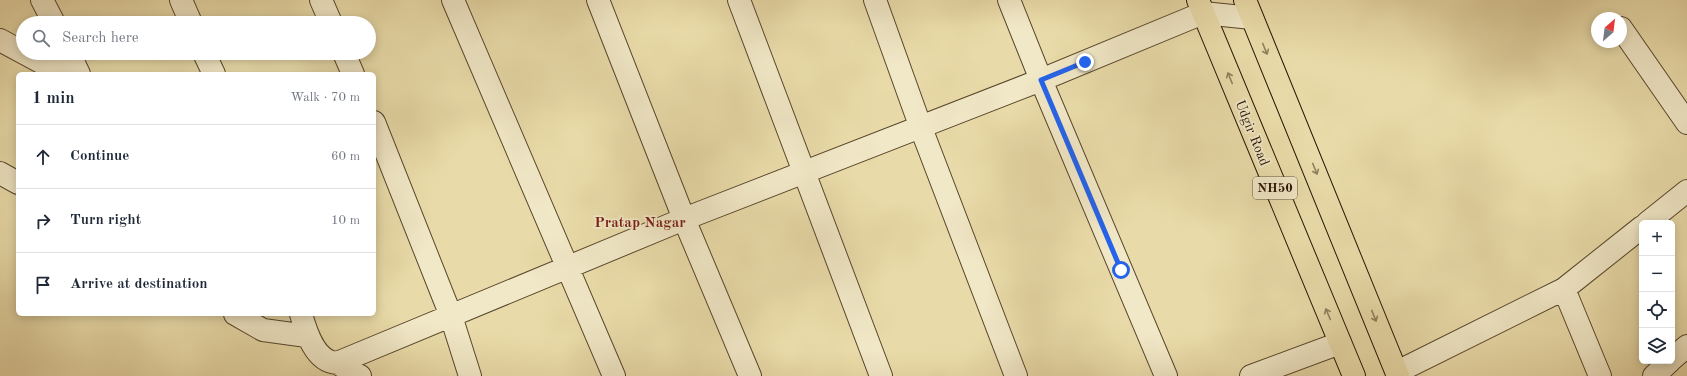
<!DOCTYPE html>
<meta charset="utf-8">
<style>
:root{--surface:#fff;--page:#f2f2f3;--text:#1f2937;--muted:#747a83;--line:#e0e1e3}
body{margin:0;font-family:"Old Standard TT",serif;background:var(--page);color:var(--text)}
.controls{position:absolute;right:12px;bottom:12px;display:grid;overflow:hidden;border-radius:6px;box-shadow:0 2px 10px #0003}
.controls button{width:36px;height:36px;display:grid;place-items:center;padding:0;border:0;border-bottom:1px solid var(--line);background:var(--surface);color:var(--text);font:20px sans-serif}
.compass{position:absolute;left:1591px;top:12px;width:36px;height:36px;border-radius:50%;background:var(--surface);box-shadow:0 2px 10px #0003;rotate:28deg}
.stop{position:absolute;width:12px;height:12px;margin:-9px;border:3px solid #2563eb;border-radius:50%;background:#fff}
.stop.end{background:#2563eb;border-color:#fff;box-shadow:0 1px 4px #0008}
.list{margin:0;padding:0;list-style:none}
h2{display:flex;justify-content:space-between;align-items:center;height:52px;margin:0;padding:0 16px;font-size:17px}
h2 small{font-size:13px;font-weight:400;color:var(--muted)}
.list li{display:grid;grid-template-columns:26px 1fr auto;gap:12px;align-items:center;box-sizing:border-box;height:64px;padding:0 16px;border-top:1px solid var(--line)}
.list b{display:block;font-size:15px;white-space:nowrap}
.list em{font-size:13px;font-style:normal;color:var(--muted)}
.icon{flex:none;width:22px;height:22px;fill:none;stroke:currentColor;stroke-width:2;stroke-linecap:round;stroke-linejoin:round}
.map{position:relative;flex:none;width:1687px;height:376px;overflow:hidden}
.search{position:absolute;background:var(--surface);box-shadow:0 2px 10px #0003;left:16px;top:16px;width:360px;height:44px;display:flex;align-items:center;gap:10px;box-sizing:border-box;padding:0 14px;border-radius:22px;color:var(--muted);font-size:15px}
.panel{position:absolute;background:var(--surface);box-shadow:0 2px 10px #0003;left:16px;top:72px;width:360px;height:244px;border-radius:6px}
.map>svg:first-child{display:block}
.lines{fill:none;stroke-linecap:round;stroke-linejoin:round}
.minor-casing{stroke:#58462c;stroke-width:24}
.highway-casing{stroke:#281403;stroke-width:24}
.minor{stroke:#f1e8c7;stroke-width:22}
.highway{stroke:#e9dba9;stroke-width:22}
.oneway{stroke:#92815e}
.route{stroke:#2563eb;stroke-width:5}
.labels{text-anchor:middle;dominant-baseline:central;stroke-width:3.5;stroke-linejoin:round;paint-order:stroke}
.shield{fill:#f1e8c7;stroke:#64543e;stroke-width:1}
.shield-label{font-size:13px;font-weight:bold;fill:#281403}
.street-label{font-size:14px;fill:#281403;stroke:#f1e8c7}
.neighbourhood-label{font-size:15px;font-weight:bold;fill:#7a1f14;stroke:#f1e8c7}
</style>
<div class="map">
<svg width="1687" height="376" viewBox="0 0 1687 376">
<rect width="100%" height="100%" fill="#e9dba9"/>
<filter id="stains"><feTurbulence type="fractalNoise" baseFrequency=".005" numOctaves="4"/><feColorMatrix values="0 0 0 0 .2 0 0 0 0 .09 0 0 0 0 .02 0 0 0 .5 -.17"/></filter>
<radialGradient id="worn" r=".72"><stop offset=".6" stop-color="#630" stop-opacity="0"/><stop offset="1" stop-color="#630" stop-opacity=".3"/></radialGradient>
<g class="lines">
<g class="minor-casing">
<path id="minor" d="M42,0L54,23
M181,0L191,23
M321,0L331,23
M453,0L614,376
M598,0L684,219L750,376
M739,0L881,376
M875,0L921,128L1016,376
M1009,0L1041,80L1166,376
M1621,28L1687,123
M0,40L63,74
M69,53L79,74
M204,53L214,74
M344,53L353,74
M374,122L451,316L470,376
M0,173L18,183
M1647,223L1687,191
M1564,289L1600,376
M235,314L263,330L307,336
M301,314C306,332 315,362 337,363L684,219L1041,80L1203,13L1252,18
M1672,359L1687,346
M337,363L360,376
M1397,372L1564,289L1642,227
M1251,376L1340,343
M1654,376L1670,361"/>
</g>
<g class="highway-casing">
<path id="highway" d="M1198,0L1354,376
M1245,0L1398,376"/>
</g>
<use href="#minor" class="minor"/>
<use href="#highway" class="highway"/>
</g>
<defs><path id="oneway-shaft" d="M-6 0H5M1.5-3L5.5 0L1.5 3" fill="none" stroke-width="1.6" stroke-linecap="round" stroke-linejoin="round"/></defs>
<g class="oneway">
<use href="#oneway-shaft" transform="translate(1265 49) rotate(68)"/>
<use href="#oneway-shaft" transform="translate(1230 78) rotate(-112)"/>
<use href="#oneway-shaft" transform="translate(1315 169) rotate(68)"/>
<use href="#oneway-shaft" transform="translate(1328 314) rotate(-113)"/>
<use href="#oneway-shaft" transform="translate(1374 316) rotate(68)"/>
</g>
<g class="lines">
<path class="route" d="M1085,62L1041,80L1121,270"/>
</g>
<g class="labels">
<rect class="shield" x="1253" y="177" width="44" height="22" rx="3"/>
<g class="shield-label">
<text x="1275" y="188">NH50</text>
</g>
<g class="street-label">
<text transform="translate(1252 133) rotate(68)">Udgir Road</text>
</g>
<g class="neighbourhood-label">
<text x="640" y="223">Pratap Nagar</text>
</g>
</g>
<rect width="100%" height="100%" filter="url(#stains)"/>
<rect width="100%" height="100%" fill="url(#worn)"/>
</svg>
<div class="controls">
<button>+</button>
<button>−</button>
<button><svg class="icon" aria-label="locate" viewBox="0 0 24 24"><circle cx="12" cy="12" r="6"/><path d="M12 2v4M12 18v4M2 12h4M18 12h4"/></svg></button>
<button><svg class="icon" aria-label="layers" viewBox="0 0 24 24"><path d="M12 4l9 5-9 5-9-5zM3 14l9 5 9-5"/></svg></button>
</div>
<svg class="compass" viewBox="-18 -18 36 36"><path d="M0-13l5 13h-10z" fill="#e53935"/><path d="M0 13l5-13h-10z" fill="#747a83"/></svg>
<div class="stop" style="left:1121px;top:270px"></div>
<div class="stop end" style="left:1085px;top:62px"></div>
<div class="search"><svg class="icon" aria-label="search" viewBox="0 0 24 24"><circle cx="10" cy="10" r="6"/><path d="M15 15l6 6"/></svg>Search here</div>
<section class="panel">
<h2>1 min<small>Walk · 70 m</small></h2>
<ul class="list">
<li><svg class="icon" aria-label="ahead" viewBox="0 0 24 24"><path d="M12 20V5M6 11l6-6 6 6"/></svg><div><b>Continue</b></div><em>60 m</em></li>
<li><svg class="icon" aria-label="right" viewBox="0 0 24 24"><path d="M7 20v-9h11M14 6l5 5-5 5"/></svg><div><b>Turn right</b></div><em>10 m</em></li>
<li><svg class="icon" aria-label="arrive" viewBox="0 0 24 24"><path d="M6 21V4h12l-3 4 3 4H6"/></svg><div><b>Arrive at destination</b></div></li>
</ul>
</section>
</div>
